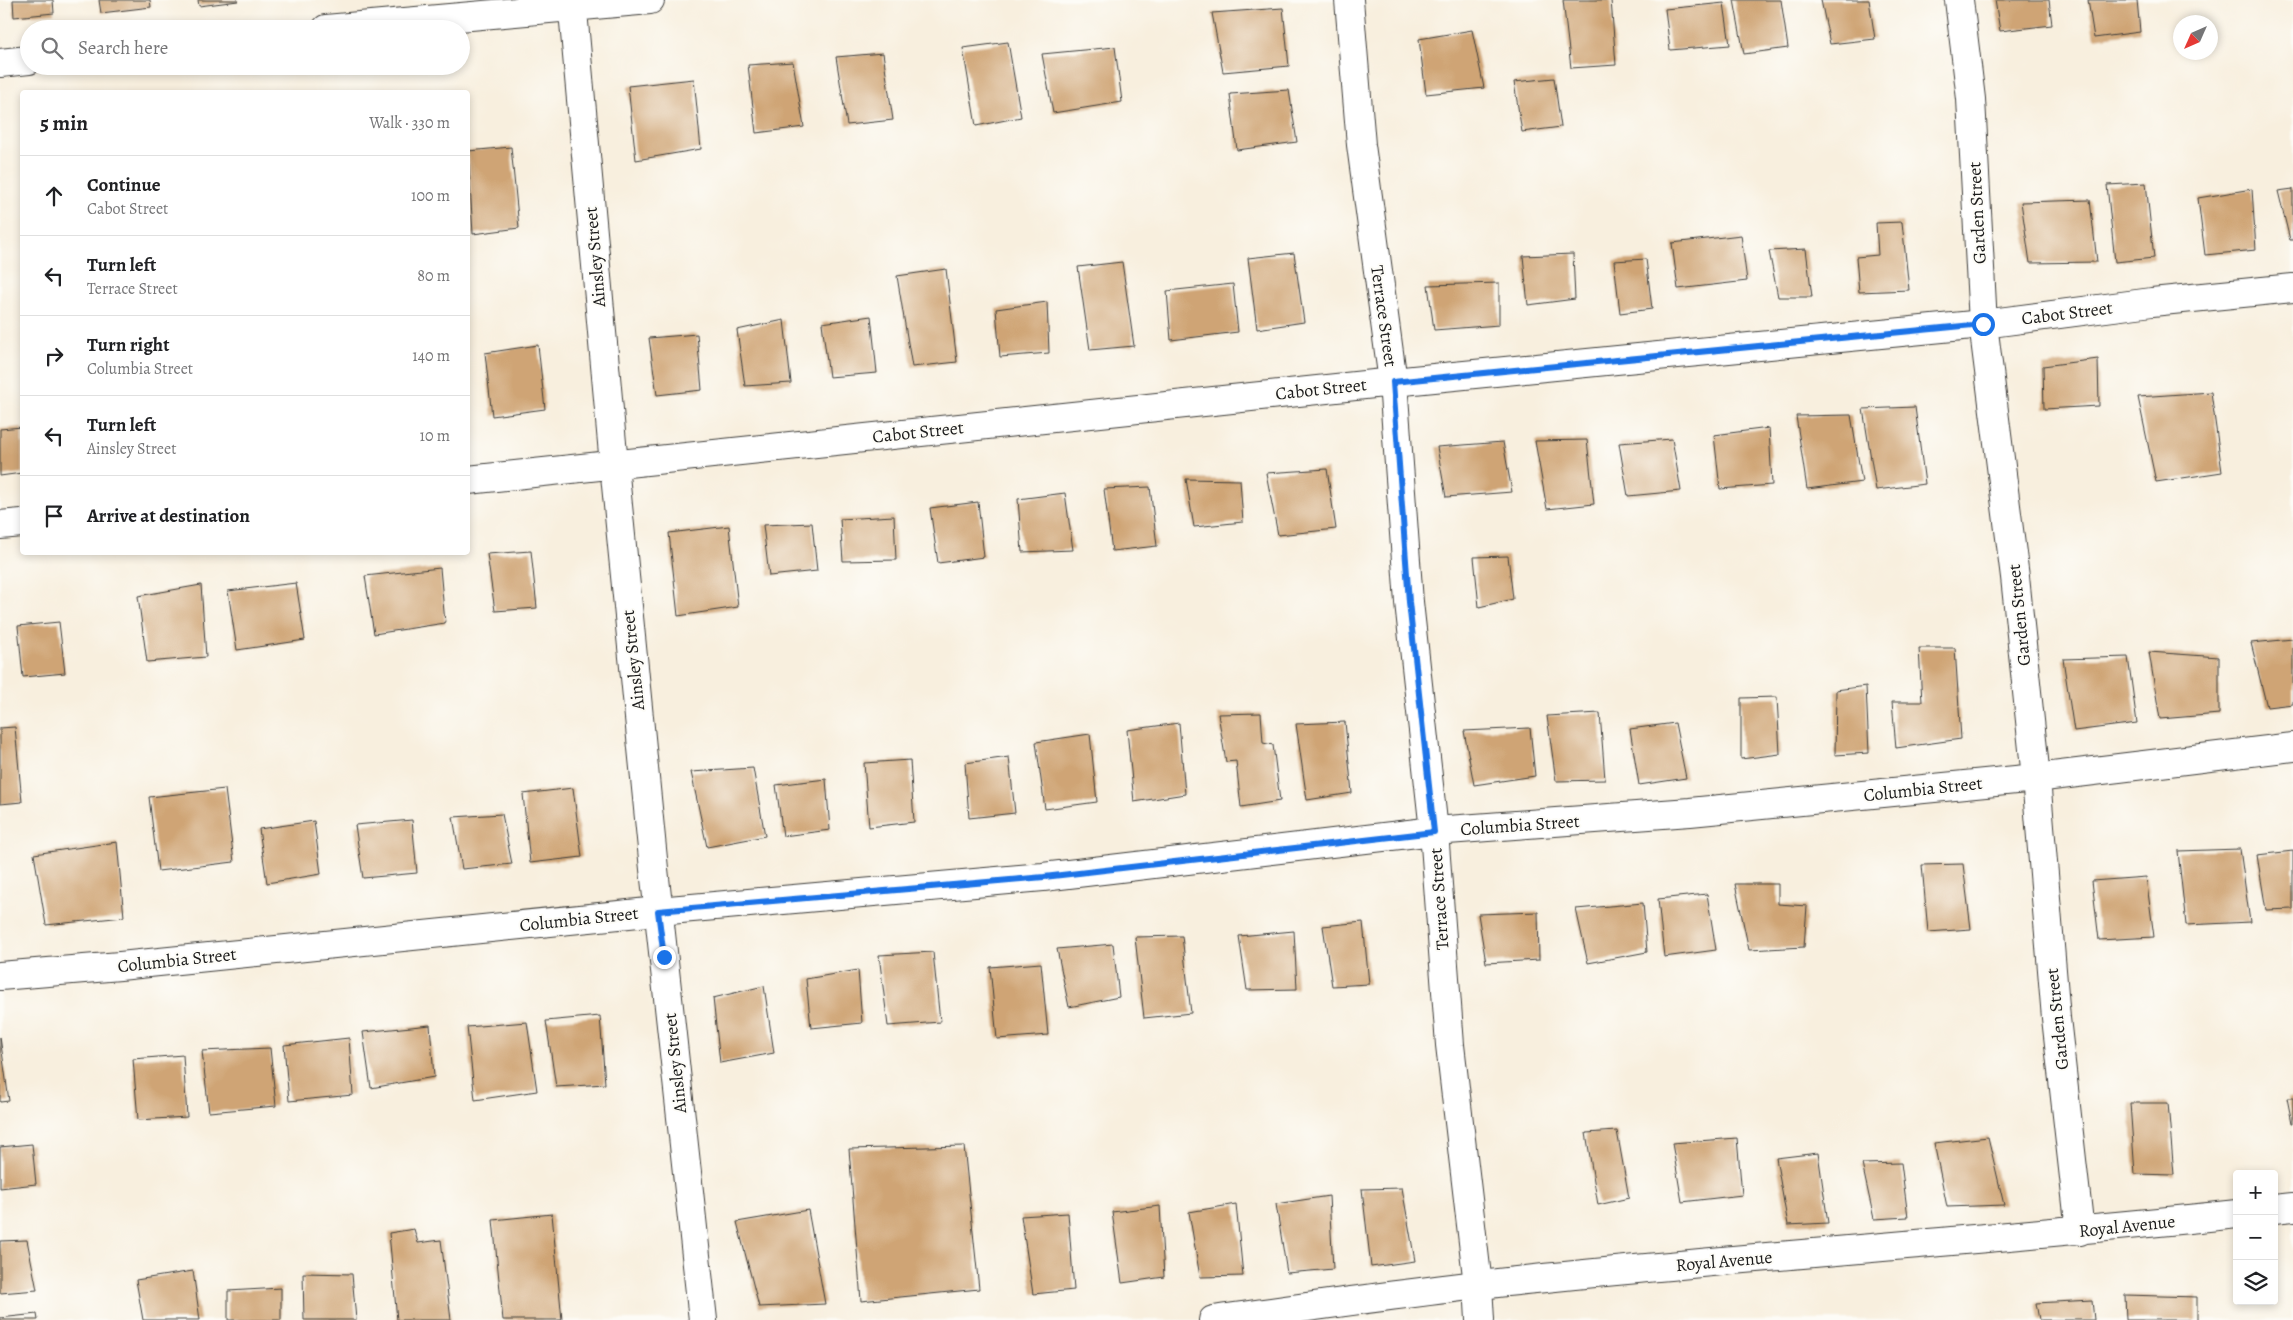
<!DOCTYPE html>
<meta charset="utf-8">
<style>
:root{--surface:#fff;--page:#f2f2f2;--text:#202124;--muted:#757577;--line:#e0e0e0}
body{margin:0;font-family:Alegreya,serif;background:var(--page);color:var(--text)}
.controls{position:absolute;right:15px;bottom:15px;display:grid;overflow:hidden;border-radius:5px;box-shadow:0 2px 8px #0003}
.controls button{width:45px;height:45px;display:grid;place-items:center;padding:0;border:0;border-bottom:1px solid var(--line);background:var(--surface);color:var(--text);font:25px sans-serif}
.compass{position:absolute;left:2173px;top:15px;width:45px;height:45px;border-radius:50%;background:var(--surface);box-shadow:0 2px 8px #0003;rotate:225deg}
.stop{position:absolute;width:15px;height:15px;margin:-11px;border:4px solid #1a73e8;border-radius:50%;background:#fff}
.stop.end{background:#1a73e8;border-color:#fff;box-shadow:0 1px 5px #0008}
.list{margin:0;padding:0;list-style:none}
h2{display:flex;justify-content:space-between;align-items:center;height:65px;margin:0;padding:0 20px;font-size:21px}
h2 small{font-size:16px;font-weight:400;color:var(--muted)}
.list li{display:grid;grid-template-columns:32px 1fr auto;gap:15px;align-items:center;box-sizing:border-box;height:80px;padding:0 20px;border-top:1px solid var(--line)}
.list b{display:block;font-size:19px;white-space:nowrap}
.list p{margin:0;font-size:16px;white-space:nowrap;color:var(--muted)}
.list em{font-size:16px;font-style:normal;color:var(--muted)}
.icon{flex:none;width:28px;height:28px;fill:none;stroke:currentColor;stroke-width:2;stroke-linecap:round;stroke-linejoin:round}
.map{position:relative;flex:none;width:2293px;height:1320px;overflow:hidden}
.search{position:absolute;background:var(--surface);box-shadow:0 2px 8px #0003;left:20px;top:20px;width:450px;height:55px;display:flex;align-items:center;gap:12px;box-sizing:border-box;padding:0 18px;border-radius:28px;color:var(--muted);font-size:19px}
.panel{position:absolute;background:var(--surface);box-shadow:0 2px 8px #0003;left:20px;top:90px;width:450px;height:465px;border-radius:5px}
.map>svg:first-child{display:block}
.building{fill:#cfa474}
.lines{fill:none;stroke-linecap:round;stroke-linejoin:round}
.minor-casing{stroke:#3d3c39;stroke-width:30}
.tertiary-casing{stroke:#3d3c39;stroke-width:30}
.minor{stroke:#fff;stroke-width:28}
.tertiary{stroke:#fff;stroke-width:28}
.route{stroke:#1a73e8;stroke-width:6}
.labels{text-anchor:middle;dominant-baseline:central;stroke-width:4;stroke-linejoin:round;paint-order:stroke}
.street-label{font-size:18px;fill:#1c1c1c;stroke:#fdfcf7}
</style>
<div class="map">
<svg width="2293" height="1320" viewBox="0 0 2293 1320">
<rect width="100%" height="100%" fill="#fdfcf7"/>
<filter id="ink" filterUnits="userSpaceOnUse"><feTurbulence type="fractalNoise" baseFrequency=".02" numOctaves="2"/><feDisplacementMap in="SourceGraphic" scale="10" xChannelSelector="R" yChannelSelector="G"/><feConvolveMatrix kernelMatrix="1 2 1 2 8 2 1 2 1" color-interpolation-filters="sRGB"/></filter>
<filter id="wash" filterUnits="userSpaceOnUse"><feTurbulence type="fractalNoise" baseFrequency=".0096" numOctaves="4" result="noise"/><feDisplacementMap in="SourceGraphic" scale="20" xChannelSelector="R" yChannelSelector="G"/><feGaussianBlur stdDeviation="1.12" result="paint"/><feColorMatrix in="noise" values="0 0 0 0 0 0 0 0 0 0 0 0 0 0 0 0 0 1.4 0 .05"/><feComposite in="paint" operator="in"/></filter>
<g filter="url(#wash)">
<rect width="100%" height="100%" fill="#f8efde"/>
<g id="blocks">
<path class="building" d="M13,0H53L54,13L14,17Z
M99,0H150L151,7L101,13Z
M198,0H238V1L199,6Z
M1563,0H1611L1616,65L1571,68Z
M1734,0H1781L1788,48L1744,54Z
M1821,0H1869L1875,39L1830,44Z
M1995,0H2049L2052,25L2000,31Z
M2088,0H2137L2140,32L2094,38Z
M1724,3L1730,45L1670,50L1665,9Z
M1283,8L1289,66L1223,72L1212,13Z
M1472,30L1484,88L1426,94L1419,39Z
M1008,42L1021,117L976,126L963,48Z
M1115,47L1122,102L1053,113L1042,54Z
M883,53L893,120L847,125L836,57Z
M793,62L804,127L756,133L748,65Z
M1554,78L1561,127L1522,132L1514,82Z
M694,79L701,149L636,160L628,86Z
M1289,90L1297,142L1237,150L1230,94Z
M511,147L519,228L473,234L468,151Z
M2146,183L2154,258L2115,262L2107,185Z
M2252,189L2256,250L2205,255L2198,198Z
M2293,189V240H2290L2278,191Z
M2090,200L2097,262L2030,263L2021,202Z
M1902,222L1909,290L1859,292L1856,257L1878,255L1876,223Z
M1741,235L1747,281L1678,289L1672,243Z
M1806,249L1812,297H1778L1769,251Z
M1294,253L1304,322L1257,329L1248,258Z
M1573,254L1575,299L1528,305L1523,256Z
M1646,259L1652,309L1620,313L1614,261Z
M1122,262L1134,346L1090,350L1078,267Z
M946,269L957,362L912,367L897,276Z
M1499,283V325L1434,330L1428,285Z
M1233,284L1238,332L1171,340L1167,291Z
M1047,302L1049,353L1000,357L996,309Z
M871,316L877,373L829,377L822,323Z
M784,320L791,383L745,386L737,330Z
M697,334L702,390L657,395L649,338Z
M538,345L545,409L492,416L485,353Z
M2098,359L2099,406L2044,409L2043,366Z
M2211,392L2222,472L2156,482L2138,397Z
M1915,407L1925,484L1876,490L1863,409Z
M1851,415L1862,482L1807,489L1796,416Z
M22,427V473L0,476V429Z
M1769,428L1772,485L1720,489L1714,435Z
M1672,439L1681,491L1628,496L1619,443Z
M1587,440L1594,504L1547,509L1535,441Z
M1503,442L1512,492L1446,497L1437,447Z
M1327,469L1336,529L1278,535L1266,473Z
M1186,479L1240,480L1243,522L1194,527Z
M1150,487L1157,546L1112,551L1104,489Z
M1065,493L1073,550L1022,552L1018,499Z
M978,502L984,557L938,563L930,508Z
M894,516L896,560L843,561L840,519Z
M812,523L817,571L769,576L763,525Z
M729,526L738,607L678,616L669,533Z
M531,551L537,608L495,611L487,554Z
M1508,556L1513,599L1479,607L1474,557Z
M440,568L445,623L374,634L365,576Z
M296,583L305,640L237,650L228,591Z
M201,585L206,657L147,662L138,596Z
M59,622L65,673L23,677L18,626Z
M2293,639V704L2267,707L2251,643Z
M1919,648H1955L1961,739L1896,748L1892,702H1922Z
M2149,652L2219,657V714L2160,719Z
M2128,657L2137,723L2074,731L2063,659Z
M1866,686L1869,753L1835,755L1836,690Z
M1777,697L1780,754L1741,759V698Z
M1261,713L1263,743L1273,745L1280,801L1241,807L1236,761L1226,762L1218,714Z
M1600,713L1605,780L1556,781L1547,716Z
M1345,722L1352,793L1307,800L1296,724Z
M1179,723L1185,794L1134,802L1127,730Z
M1675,723L1686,778L1639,785L1630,729Z
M15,727L22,802L0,804V728Z
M1530,728L1535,776L1474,785L1464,731Z
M1090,734L1097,802L1045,809L1036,742Z
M1009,757L1015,813L969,818L965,763Z
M910,760L914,822L869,827L864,763Z
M753,768L765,836L707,847L691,772Z
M826,779L830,830L783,836L776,785Z
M573,788L582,857L530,863L523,794Z
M225,789L234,862L158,871L149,797Z
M502,814L512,864L462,869L453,817Z
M412,820L417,873L363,878L355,825Z
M314,821L321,874L267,883L259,829Z
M117,842L124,917L46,925L34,854Z
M2240,849L2250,922L2186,925L2178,851Z
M2293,851V909L2266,910L2257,855Z
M1963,864L1971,929L1928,932L1922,865Z
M2146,877L2154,937L2099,940L2092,881Z
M1735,884H1778V904L1807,906L1804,947L1749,950Z
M1707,894L1716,950L1664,957L1658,899Z
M1643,903L1647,952L1588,963L1576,909Z
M1538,912L1539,960L1486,963L1478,914Z
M1363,922L1369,984L1332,986L1323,926Z
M1294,931L1297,989L1247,990L1239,936Z
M1182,936L1191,1013L1144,1018L1135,937Z
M1113,944L1119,997L1069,1007L1057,949Z
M933,952L940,1022L888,1026L879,955Z
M1041,963L1048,1035L997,1039L990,967Z
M858,970L862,1023L811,1028L806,979Z
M764,986L774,1053L720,1063L713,998Z
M600,1016L605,1084L556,1087L546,1021Z
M527,1022L537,1091L475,1100L467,1027Z
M430,1025L434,1077L371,1088L363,1032Z
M0,1037L9,1101L0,1102Z
M349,1038L353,1095L289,1101L284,1045Z
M270,1048L276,1106L209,1112L202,1051Z
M183,1055L187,1117L138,1120L133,1059Z
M2287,1098H2293V1123H2292Z
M2130,1103H2168L2174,1175L2135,1174Z
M1617,1131L1629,1198L1598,1205L1586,1133Z
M1988,1137L2004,1205L1947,1207L1934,1143Z
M1737,1138L1742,1195L1682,1202L1672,1143Z
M32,1144L36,1184L0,1188V1147Z
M964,1146L979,1289L861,1301L849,1149Z
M1818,1153L1828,1223L1788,1225L1776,1158Z
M1901,1163L1908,1217L1874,1219L1862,1164Z
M1402,1188L1415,1261L1371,1267L1362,1189Z
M1329,1196L1333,1269L1287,1273L1276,1204Z
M1236,1204L1243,1276L1200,1277L1189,1212Z
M1160,1206L1164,1277L1122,1283L1112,1212Z
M808,1210L825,1304L759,1307L737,1222Z
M1068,1213L1074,1290L1033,1294L1021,1216Z
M552,1214L562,1320H503L493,1220Z
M414,1229L418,1243L441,1240L451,1320H397L389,1233Z
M27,1240L37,1290L0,1293V1241Z
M193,1271L200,1320H143L136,1280Z
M303,1273L352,1274L356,1320H304Z
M281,1288V1320H228V1291Z
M2125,1295L2197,1297V1320H2126Z
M2092,1300L2094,1320H2039L2036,1303Z
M37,1314L38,1320H0V1318Z"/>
</g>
</g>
<g filter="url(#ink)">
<use href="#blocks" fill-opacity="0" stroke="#3d3c39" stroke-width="1"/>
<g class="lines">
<g class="minor-casing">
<path id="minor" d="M572,0L614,465L654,869L703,1320
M1959,0L1971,99L1983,324L2015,577L2036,778L2056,1018L2080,1231
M326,29L650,0
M0,63L29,60
M0,976L120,966L658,911L1043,877L1434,831L1690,812L2036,778L2293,747
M2274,1209L2293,1207
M1213,1320C1301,1308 1390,1295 1479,1285C1731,1257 1985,1241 2237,1214"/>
</g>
<g class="tertiary-casing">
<path id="tertiary" d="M1349,0L1361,145L1393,382L1409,602L1434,831L1450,1045L1478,1285L1480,1320
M468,480L1393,382L1983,324L2152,302L2293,288
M0,525L22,523"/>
</g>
<use href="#minor" class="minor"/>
<use href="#tertiary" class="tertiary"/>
</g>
</g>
<g class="lines" filter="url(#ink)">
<path class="route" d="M664,957L658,911L1044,877L1434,832L1409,602L1393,382L1983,324"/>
</g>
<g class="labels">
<g class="street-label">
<text transform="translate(1977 213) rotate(-93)">Garden Street</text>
<text transform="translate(595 257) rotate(-95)">Ainsley Street</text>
<text transform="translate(2067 313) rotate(-7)">Cabot Street</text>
<text transform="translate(1384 316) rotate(82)">Terrace Street</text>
<text transform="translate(1321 389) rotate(-6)">Cabot Street</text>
<text transform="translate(918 432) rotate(-6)">Cabot Street</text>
<text transform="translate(2019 615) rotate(-96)">Garden Street</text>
<text transform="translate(633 660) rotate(-96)">Ainsley Street</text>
<text transform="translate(1923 789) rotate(-6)">Columbia Street</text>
<text transform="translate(1520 825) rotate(-4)">Columbia Street</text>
<text transform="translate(1439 899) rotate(-94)">Terrace Street</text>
<text transform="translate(579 919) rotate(-6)">Columbia Street</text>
<text transform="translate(177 960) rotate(-6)">Columbia Street</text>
<text transform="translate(2057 1019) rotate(-96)">Garden Street</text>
<text transform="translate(675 1063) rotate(-96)">Ainsley Street</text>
<text transform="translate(2127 1226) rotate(-6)">Royal Avenue</text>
<text transform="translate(1724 1261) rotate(-5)">Royal Avenue</text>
</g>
</g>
</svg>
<div class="controls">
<button>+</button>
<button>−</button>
<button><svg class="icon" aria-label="layers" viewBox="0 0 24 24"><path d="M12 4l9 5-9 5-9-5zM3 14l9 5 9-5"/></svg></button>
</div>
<svg class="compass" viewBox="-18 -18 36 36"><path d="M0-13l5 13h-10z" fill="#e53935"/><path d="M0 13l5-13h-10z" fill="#757577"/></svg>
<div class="stop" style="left:1983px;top:324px"></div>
<div class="stop end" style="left:664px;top:957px"></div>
<div class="search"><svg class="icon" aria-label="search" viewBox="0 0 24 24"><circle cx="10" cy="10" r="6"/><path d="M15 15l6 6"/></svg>Search here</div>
<section class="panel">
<h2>5 min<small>Walk · 330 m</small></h2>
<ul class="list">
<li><svg class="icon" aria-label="ahead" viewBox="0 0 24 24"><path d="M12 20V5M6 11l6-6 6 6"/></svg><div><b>Continue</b><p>Cabot Street</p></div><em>100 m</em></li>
<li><svg class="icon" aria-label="left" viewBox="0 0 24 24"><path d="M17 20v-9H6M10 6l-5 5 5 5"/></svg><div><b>Turn left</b><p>Terrace Street</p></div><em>80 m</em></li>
<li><svg class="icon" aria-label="right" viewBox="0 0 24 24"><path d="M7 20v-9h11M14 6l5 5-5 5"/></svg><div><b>Turn right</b><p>Columbia Street</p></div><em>140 m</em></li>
<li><svg class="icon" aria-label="left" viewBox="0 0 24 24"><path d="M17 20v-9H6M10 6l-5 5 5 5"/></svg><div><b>Turn left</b><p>Ainsley Street</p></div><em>10 m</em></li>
<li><svg class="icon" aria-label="arrive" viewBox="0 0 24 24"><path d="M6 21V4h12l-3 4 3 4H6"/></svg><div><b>Arrive at destination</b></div></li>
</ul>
</section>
</div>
